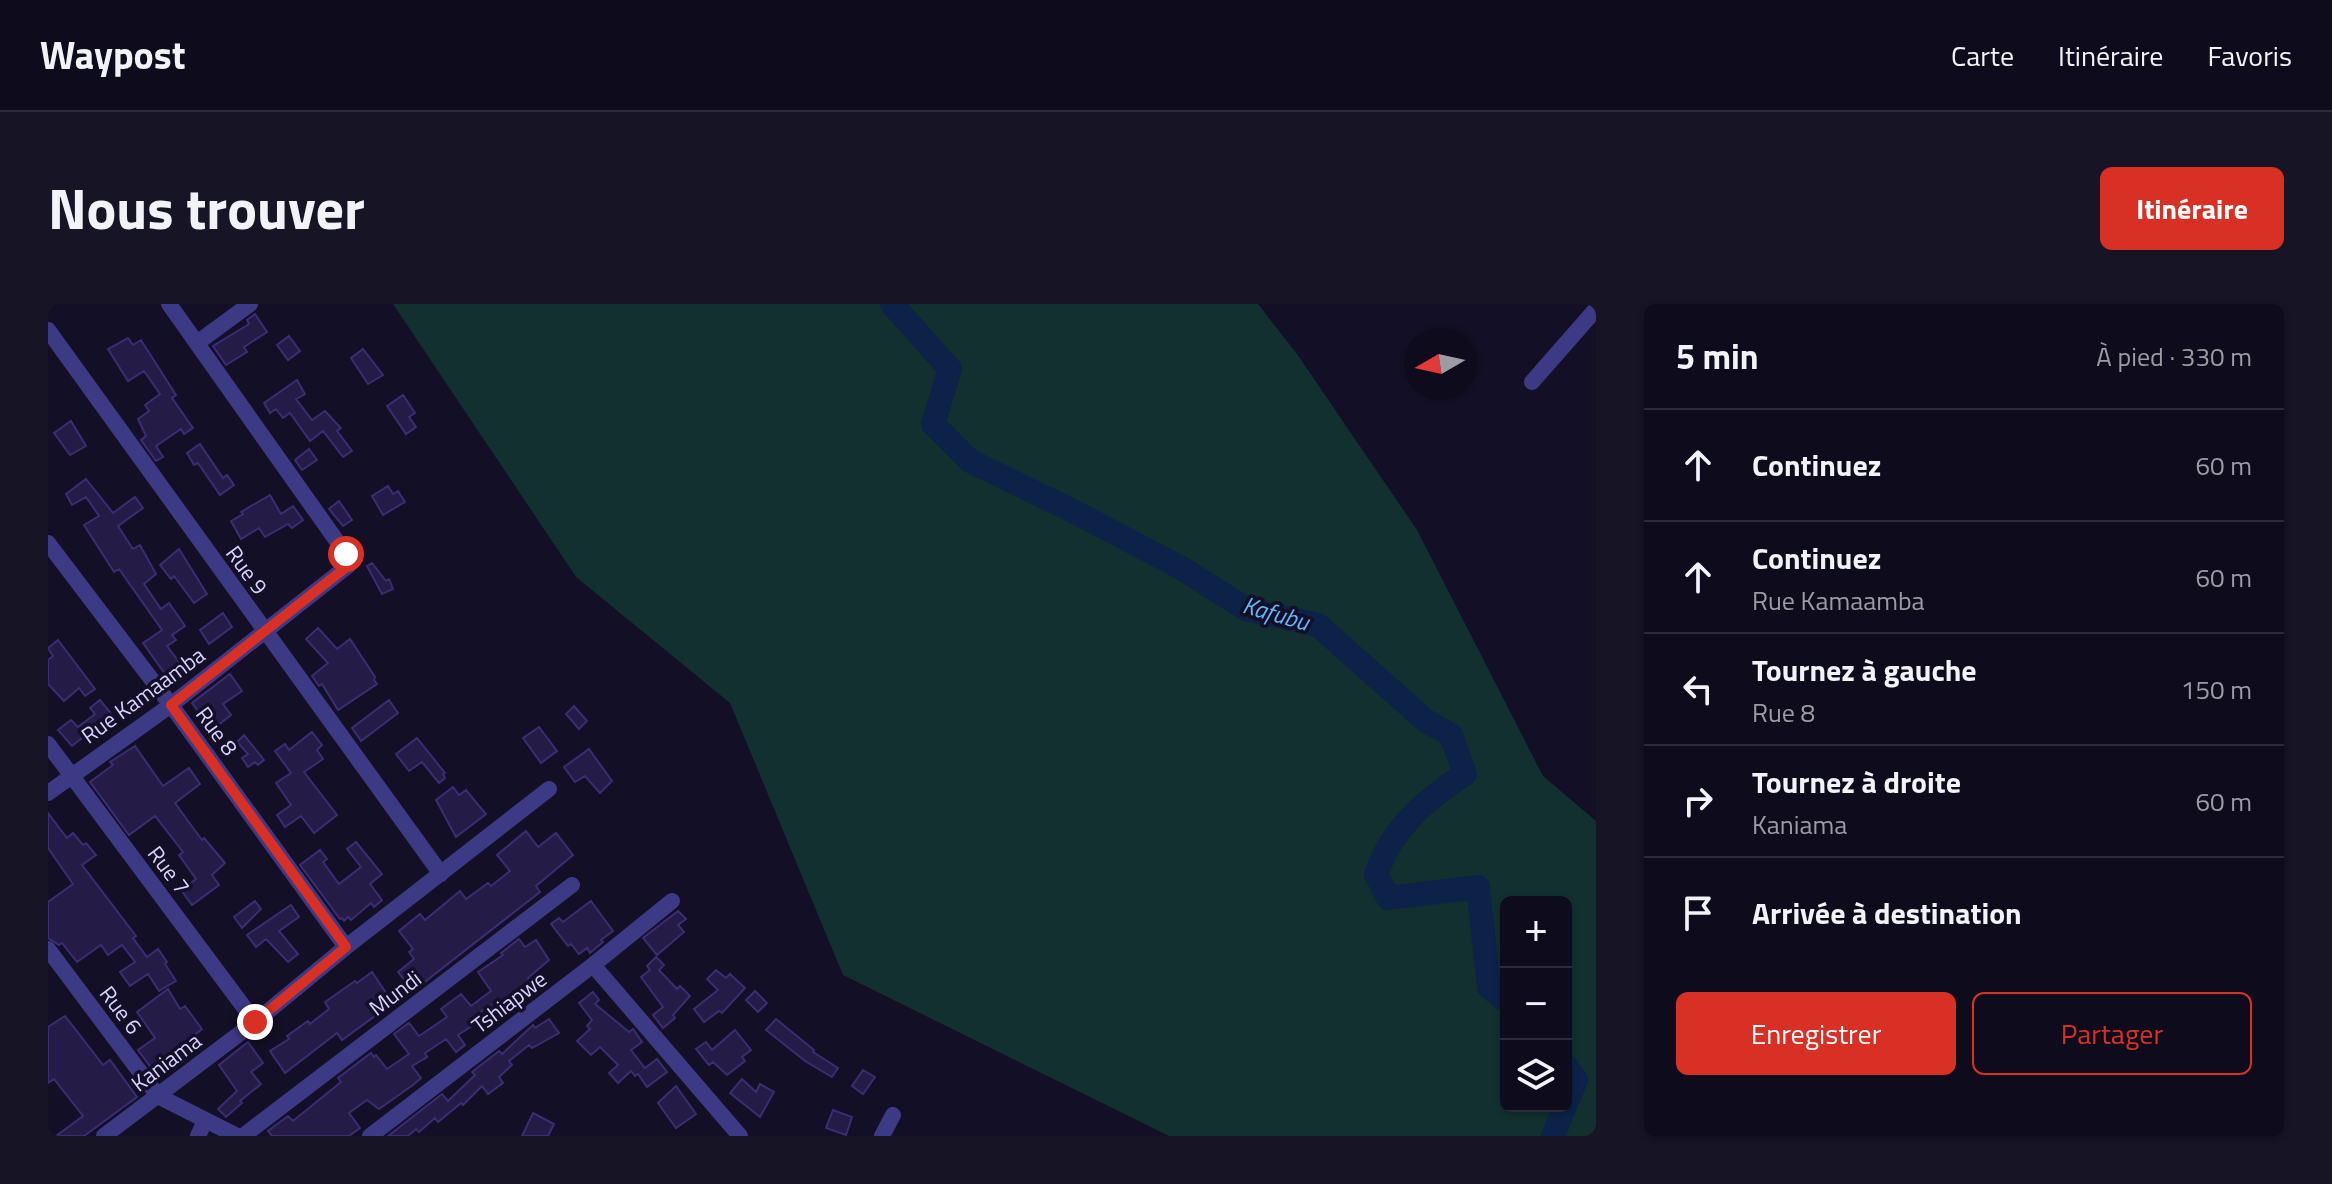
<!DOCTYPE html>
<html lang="fr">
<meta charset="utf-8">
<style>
:root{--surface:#0e0b1c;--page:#171425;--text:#f1f3f6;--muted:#9b9ba3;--line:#2e2b3b;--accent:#d93025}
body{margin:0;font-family:"Titillium Web",sans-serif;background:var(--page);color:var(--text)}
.controls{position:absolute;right:24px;bottom:24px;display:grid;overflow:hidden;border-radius:12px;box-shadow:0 2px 6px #0004}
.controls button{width:72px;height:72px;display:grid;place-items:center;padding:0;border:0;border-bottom:2px solid var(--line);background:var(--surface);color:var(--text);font:40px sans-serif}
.compass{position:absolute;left:1356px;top:24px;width:72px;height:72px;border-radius:50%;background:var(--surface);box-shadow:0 2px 6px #0004;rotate:261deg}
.stop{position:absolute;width:24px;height:24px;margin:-18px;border:6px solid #d93025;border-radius:50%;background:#fff}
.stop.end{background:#d93025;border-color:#fff;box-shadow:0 2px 8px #0008}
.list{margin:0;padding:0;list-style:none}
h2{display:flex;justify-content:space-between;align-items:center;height:104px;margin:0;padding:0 32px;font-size:34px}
h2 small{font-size:26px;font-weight:400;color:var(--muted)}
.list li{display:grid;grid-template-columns:52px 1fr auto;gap:24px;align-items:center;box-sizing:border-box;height:112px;padding:0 32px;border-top:2px solid var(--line)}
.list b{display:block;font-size:30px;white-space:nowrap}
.list p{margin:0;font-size:26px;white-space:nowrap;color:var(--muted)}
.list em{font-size:26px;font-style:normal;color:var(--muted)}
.actions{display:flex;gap:16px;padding:24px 32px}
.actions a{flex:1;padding:18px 0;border:2px solid var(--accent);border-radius:12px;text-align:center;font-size:28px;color:var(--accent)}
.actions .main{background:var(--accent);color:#fff}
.icon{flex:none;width:44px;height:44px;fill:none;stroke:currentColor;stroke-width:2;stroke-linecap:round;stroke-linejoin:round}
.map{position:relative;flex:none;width:1548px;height:832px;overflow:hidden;border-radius:12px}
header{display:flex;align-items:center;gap:48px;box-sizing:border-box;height:112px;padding:0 40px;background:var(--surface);border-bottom:2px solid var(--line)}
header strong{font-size:38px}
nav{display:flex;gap:44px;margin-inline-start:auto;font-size:28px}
.intro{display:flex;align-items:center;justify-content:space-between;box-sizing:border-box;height:192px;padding:0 48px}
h1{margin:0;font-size:56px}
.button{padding:20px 36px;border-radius:12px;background:var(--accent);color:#fff;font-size:28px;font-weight:700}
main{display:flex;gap:48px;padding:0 48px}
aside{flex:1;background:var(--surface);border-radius:12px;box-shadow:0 2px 6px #0004}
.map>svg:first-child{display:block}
.green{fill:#12302f;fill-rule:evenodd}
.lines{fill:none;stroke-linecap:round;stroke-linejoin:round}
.river{stroke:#0c2248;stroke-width:24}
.building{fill:#241b47;stroke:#3b2d73;stroke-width:2}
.minor{stroke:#3d3a85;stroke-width:16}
.route{stroke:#d93025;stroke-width:10}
.labels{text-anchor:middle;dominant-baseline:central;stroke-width:7;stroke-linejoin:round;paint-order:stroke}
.street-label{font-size:22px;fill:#d9d4ff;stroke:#130f26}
.water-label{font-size:24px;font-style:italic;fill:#62b6ff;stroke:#130f26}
</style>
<header>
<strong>Waypost</strong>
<nav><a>Carte</a><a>Itinéraire</a><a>Favoris</a></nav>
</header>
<div class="intro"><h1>Nous trouver</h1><a class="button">Itinéraire</a></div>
<main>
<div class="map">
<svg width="1548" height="832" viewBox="0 0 1548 832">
<rect width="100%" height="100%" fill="#130f26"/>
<path class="green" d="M345,0H1210L1249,50L1369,226L1495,472L1548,517V832H1121L795,671L682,399L528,273ZM1458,598H1518V802H1458Z"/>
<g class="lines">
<path class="river" d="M844,0L902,65L885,120L922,157L1023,206L1135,265L1198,305L1270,321L1378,417L1403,431L1417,470C1376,497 1345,523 1328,570L1340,594L1430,583L1441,683L1458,697
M1518,762L1528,776L1518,800
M1505,832L1517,802"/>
</g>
<path class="building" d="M207,10L219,28L196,43L199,48L178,61L165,42L201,20L199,16Z
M241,32L252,47L240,56L229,41Z
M80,34L85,41L93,36L128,91L124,94L145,124L136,130L133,125L108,142L115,153L108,157L93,136L98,132L90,115L101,107L97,101L112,90L96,67L80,77L60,45Z
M315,45L335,71L320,80L303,54Z
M249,76L257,90L248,95L264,116L277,107L293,124L289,127L304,147L295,153L275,127L262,137L242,109L235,114L228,105L222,109L216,99Z
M355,91L367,109L361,113L368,123L358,130L339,102Z
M23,117L38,142L22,151L6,129Z
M152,140L175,174L179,171L186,181L172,191L150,159L146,161L139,149Z
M261,145L269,156L254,166L247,156Z
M38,175L65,209L87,193L95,204L70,222L85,245L92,241L108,270L96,280L113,305L121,299L137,322L124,331L128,336L119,342L140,370L125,381L95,339L114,326L71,265L66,268L36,221L51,212L38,193L24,201L18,190Z
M340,182L345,190L350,187L357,198L335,211L324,192Z
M222,191L233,210L245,202L255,216L244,224L240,220L217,233L211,224L193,235L183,217L195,210L193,208Z
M291,197L304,216L295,222L281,205Z
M131,245L159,290L146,299L126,272L123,275L112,261Z
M324,259L338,277L341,275L345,285L334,290L319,262Z
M175,309L184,323L161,340L152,326Z
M270,324L289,345L302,335L327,373L326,376L329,380L290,406L274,380L271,382L264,372L280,359L258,335Z
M10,336L47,385L37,392L31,384L16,397L0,380V356L5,352L0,344Z
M182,370L194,387L175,400L183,411L164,426L144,399Z
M52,396L70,418L49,434L43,427L24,442L10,426L23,416L30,423L47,410L42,404Z
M341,396L350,409L313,437L304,424Z
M526,402L539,417L531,425L518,410Z
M491,423L509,447L493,459L475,434Z
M264,428L274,441L269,446L275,455L256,468L289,511L266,529L253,512L237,523L229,511L243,501L228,479L243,469L227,447L237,440L241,446Z
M196,431L216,456L210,461L207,458L200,463L194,454L200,450L189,438Z
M369,434L397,469L395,470L397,474L391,479L374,458L361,467L348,450Z
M87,442L115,482L141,464L152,480L127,499L154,536L156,534L177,559L164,571L171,581L144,601L133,586L148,575L131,551L135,548L107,512L81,531L42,478L65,461L62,458Z
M541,445L564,477L552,489L537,472L527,478L516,463Z
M405,483L411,491L418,486L438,510L408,533L388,496Z
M0,509L19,534L25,529L35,541L38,539L48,551L34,561L88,632L85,634L99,653L110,645L119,658L117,660L128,677L111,687L100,670L82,682L72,668L87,658L74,641L60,651L53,641L29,658L14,639L11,641L0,634V598L25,580L0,544Z
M478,527L490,543L508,529L525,551L488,582L492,588L365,687L350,668L366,655L361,648L365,645L351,627L372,610L377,616L412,587L418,595L440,579L443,582L462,567L449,551Z
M308,538L334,570L322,580L334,596L326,603L323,599L303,616L300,613L296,617L294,614L292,615L252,561L272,546L279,555L275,558L291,580L313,563L299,545Z
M207,597L213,605L194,624L186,613Z
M543,597L565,627L553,636L555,638L542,649L539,644L531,650L523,640L520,642L503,620L511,614L515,618Z
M243,601L251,613L231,627L250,650L240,658L218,635L208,643L199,631Z
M630,607L638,615L630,621L636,628L609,651L595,634Z
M471,635L477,643L488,636L501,656L480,674L489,688L452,714L442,701L421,717L424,722L410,731L417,741L408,748L398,735L377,749L379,753L364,762L373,774L365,781L331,805L319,796L301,809L312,824L301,832H224L220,827L240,812L245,817L293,778L290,774L323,749L326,753L328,751L339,765L361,750L346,730L361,719L371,732L399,713L393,705L413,690L423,702L443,687L430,668L455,651L453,649Z
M608,653L616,661L611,666L629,685L632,682L642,692L625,711L627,714L615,724L605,711L615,703L593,673L602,666L599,662Z
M668,666L678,674L682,670L697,684L674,709L671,707L656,718L646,705L670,686L659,675Z
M324,668L345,699L294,736L289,729L237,769L222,747L241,735L239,732L260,717L262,720L281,705L277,698L307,677L309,679Z
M120,685L132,705L137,702L154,725L137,739L139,742L121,754L123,757L107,769L90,746L107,734L89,708Z
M707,687L719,699L710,708L698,696Z
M545,688L551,696L547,700L581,728L585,725L594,738L583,746L597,764L609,755L619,768L599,783L590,770L587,772L583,767L570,779L561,769L570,761L552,743L543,751L529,737L542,725L539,722L544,716L531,699Z
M17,712L55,761L62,756L89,793L36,832H8L35,812L6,775L0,779V723Z
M501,715L511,729L484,744L481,741L461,757L464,761L451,773L455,779L440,790L434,782L415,801L413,799L390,818L387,814L371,828L368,825L360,832H340L394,790L400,797L427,771L424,768L451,747L454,750L485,721L487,724Z
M728,715L766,746L765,748L790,764L784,773L757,757L718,726Z
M687,726L703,746L694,753L697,757L679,771L665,758L661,761L648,745L658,738L664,746Z
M200,738L215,759L203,768L213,780L192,797L194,799L178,813L170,805L189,787L171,761Z
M815,766L827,773L815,790L804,782Z
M694,775L708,788L712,780L726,788L712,813L682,789Z
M628,782L648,810L628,824L610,799Z
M785,806L804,813L798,831L778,824Z
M485,809L506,820L500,832H474Z"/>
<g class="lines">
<path class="minor" d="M0,26L393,570
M149,39L202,0
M1484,78L1548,5
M0,239L123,401L298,643
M0,440L207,718
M0,489L123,401L301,261L298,250L121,0
M0,645L110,792L189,832
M545,661L692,832
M56,832L207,718L298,643L501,485
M150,832L157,817
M195,832L524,581
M322,832L545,661L624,597
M834,832L845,811"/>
</g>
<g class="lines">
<path class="route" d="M207,718L298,643L123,401L301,261L302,256L298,250"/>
</g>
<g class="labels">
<g class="street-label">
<text transform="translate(199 266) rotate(54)">Rue 9</text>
<text transform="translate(95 391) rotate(-36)">Rue Kamaamba</text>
<text transform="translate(169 427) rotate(54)">Rue 8</text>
<text transform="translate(121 566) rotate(53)">Rue 7</text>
<text transform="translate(347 689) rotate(-37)">Mundi</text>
<text transform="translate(461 698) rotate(-37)">Tshiapwe</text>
<text transform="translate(73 706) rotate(53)">Rue 6</text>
<text transform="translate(118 758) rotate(-37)">Kaniama</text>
</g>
<g class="water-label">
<text transform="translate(1228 309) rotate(16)">Kafubu</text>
</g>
</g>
</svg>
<div class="controls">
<button>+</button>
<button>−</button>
<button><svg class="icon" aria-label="layers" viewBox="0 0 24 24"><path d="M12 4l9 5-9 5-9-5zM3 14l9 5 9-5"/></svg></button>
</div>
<svg class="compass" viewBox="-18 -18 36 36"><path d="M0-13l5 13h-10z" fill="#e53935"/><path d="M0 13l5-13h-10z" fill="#9b9ba3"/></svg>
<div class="stop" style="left:298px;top:250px"></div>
<div class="stop end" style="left:207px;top:718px"></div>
</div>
<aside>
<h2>5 min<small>À pied · 330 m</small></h2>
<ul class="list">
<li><svg class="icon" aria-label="ahead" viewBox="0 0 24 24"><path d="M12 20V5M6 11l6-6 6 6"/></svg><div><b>Continuez</b></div><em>60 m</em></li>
<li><svg class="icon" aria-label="ahead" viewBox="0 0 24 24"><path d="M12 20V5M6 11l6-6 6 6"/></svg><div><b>Continuez</b><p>Rue Kamaamba</p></div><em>60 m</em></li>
<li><svg class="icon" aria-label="left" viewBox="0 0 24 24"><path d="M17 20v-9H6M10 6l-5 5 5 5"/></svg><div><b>Tournez à gauche</b><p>Rue 8</p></div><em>150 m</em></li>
<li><svg class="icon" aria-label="right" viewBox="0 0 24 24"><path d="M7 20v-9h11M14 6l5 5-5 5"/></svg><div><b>Tournez à droite</b><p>Kaniama</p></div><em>60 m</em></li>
<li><svg class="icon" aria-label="arrive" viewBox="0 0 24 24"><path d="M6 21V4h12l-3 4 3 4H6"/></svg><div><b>Arrivée à destination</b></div></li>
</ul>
<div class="actions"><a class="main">Enregistrer</a><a>Partager</a></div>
</aside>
</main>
